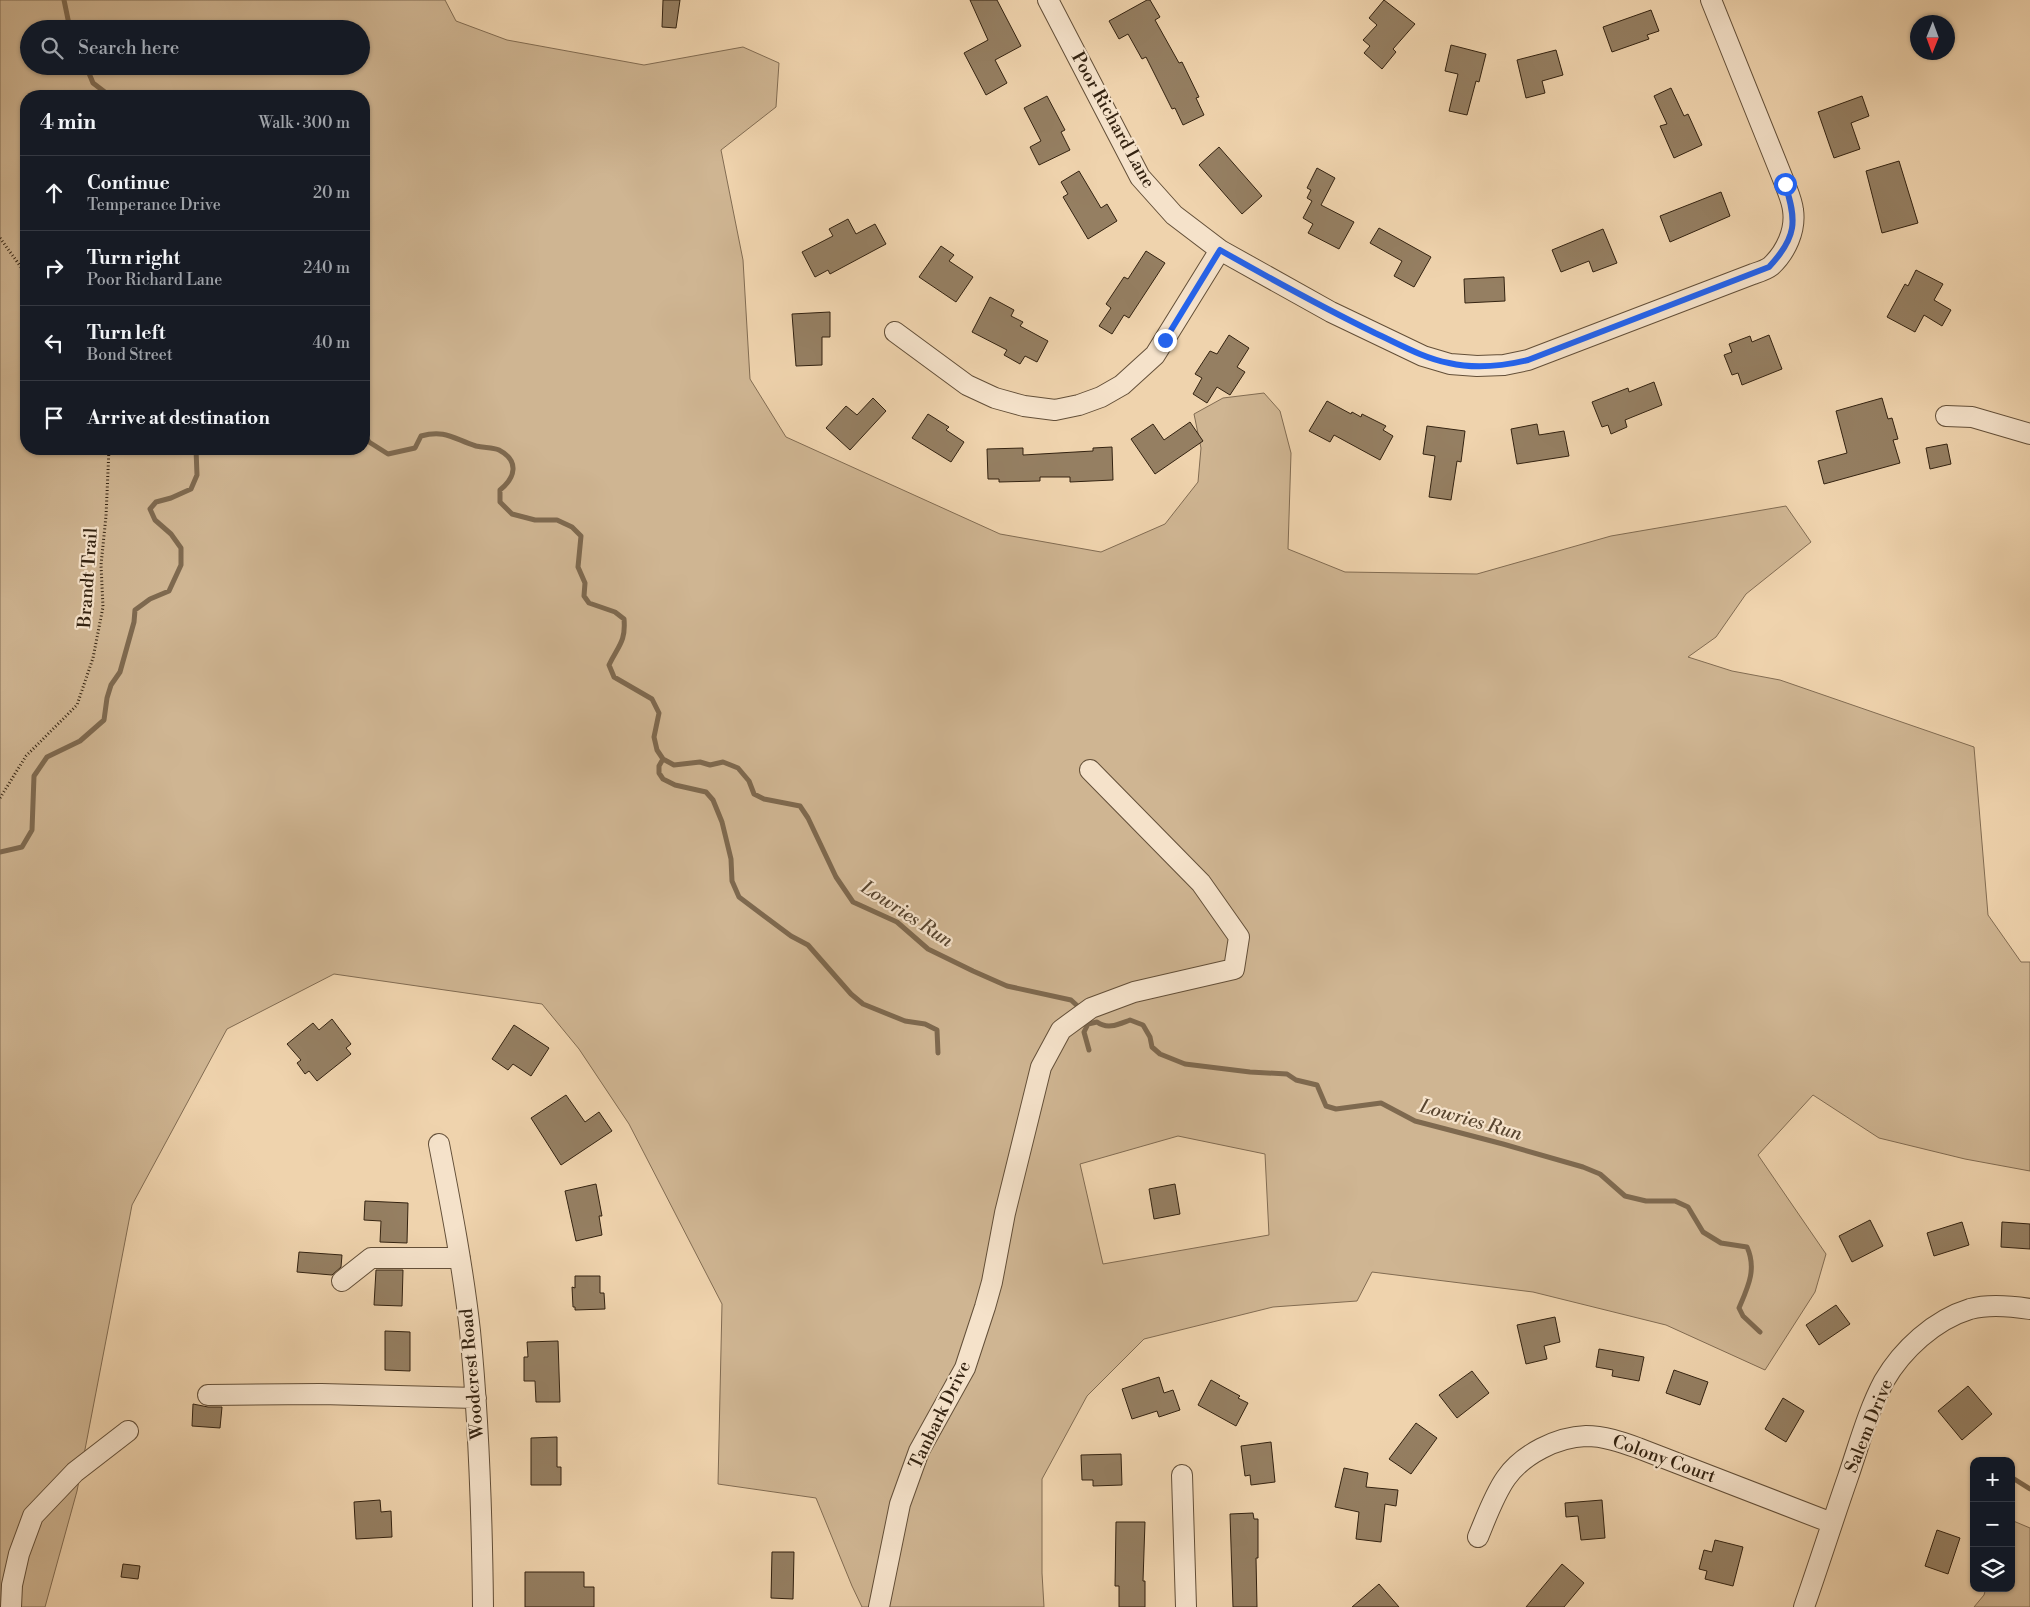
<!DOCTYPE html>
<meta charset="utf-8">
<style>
:root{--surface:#171b24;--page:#242831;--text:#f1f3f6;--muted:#9ea1a6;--line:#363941}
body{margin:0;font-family:"Libre Bodoni",serif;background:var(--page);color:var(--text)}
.controls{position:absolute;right:15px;bottom:15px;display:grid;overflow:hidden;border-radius:10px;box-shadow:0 1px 4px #0004}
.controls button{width:45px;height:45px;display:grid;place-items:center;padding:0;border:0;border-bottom:1px solid var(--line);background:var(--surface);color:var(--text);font:25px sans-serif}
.compass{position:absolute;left:1910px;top:15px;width:45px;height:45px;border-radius:50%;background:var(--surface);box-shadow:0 1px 4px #0004;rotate:181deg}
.stop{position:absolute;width:15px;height:15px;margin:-11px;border:4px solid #2563eb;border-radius:50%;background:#fff}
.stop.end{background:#2563eb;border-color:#fff;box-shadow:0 1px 5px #0008}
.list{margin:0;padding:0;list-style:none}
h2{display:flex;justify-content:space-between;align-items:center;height:65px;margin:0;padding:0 20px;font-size:21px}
h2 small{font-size:16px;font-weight:400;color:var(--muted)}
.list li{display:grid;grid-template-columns:32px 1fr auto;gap:15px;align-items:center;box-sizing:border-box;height:75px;padding:0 20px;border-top:1px solid var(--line)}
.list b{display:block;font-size:19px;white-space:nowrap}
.list p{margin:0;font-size:16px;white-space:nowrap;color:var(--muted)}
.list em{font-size:16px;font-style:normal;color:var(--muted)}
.icon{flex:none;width:28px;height:28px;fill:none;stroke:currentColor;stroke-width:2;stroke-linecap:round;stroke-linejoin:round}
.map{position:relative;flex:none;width:2030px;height:1607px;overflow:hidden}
.search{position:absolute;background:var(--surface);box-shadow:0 1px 4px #0004;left:20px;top:20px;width:350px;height:55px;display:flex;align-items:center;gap:12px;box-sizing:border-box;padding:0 18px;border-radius:28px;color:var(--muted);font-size:19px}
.panel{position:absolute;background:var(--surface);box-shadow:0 1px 4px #0004;left:20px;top:90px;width:350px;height:365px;border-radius:20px}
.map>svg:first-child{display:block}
.green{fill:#cfb592;stroke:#826c52;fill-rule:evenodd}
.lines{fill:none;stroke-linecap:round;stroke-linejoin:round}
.stream{stroke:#7e694f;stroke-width:5}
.building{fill:#957f62;stroke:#342311}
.minor-casing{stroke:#634f38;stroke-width:22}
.path{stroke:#342311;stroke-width:3;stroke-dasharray:1 2.5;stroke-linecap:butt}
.minor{stroke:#f5e2ca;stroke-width:20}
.route{stroke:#2563eb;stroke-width:6}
.labels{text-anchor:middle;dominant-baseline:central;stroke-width:4.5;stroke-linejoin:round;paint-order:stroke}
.street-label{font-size:18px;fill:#342311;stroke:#f5e2ca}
.water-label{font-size:19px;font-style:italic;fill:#594630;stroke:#f5e2ca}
</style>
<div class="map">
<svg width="2030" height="1607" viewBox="0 0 2030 1607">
<rect width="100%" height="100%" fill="#efd3ad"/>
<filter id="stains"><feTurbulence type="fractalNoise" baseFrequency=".004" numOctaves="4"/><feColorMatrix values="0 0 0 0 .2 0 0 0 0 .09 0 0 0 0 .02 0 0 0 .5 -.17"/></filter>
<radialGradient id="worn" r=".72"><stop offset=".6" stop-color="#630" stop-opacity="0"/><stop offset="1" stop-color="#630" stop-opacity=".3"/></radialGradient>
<path class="green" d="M0,0H445L456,21L507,40L644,65L743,47L779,63L776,107L721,150L743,260L750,379L786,437L1000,534L1101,552L1165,524L1198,482L1201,448L1194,414L1223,398L1264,393L1280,411L1291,453L1288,549L1345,572L1477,574L1611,536L1786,506L1811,542L1746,594L1716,637L1688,657L1732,671L1780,680L1974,747L1988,915L2021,962H2030V1171L1965,1159L1879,1138L1813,1095L1758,1155L1826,1254L1815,1292L1765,1370L1666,1325L1533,1292L1372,1272L1357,1301L1273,1307L1144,1339L1087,1396L1042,1479V1573L1044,1607H862L852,1586L816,1498L718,1484L722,1304L629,1124L579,1049L542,1004L334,974L227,1029L132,1205L77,1491L45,1607H0ZM29,29H361V66H29ZM26,96H364V449H26ZM1178,1136L1265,1154L1269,1235L1103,1264L1080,1164Z
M2011,1520L2030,1528V1607H1974L1984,1595L1986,1588H2011Z"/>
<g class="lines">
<path class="stream" d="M64,0L70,29
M86,66L93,83L110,96
M364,434L369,442L388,454L415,448L421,436C445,429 454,439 476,446C484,448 493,447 499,450C520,461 515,478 500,490V502L512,514L535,520H557L572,527L581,536L578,567L585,583L584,596L589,603L615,612L624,619C626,642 618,646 609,665L614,677L652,699L659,713L654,737L657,750L663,759L674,765L700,762L710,765L723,762L738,768L749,781L754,794L764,799L800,806L808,818L836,877L853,902L897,922L928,949L973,971L1007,986L1071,1000L1082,1010
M663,759L659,766V773L663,779L675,785L706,792L713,800L722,822L731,859L732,881L739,897L791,936L808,945L851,994L863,1004L905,1021L925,1024L937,1030L938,1053
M0,852L22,847L32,830L34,776L47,757L80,741L104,720L107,698L111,685L120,672L134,622L135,610L150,599L169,591L181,565V548L171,534L155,520L150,509L156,502L171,498L191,489L197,475L196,449
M1088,1024L1097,1022C1108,1030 1119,1024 1130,1020L1143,1025L1150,1037L1152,1047L1160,1054L1185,1064L1250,1072L1287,1074L1296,1080L1317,1085L1326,1106L1336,1109L1381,1103L1415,1121L1503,1144L1583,1167L1600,1174L1625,1196L1646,1201H1675L1688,1207L1703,1232L1721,1243L1747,1247C1757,1269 1748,1287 1739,1308L1743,1316L1760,1332
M1088,1024L1084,1032L1089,1050
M2011,1477L2030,1489"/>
</g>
<path class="building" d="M663,0H680L676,28L662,27Z
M970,0H997L1021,46L995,60L1007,83L986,95L964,53L988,40Z
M1147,0H1150L1160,17L1155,20L1179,63L1182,62L1199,97L1196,98L1204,115L1183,125L1175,108L1172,109L1146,57L1142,59L1128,34L1119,39L1109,21Z
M1384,0L1415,24L1393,49L1396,52L1382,69L1364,53L1370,46L1363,40L1377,25L1369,18Z
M1651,10L1659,31L1647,35L1649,39L1612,52L1603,27Z
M1451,45L1486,54L1479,82L1476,81L1467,115L1449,111L1458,74L1445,71Z
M1556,50L1563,75L1542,81L1545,93L1526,98L1517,60Z
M1671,88L1684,116L1688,114L1702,145L1674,158L1660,126L1667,124L1654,96Z
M1047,96L1065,130L1061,132L1070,150L1039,165L1030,147L1041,141L1024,108Z
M1862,96L1869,116L1851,123L1860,149L1834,158L1818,112Z
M1219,147L1262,196L1242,214L1199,165Z
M1899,161L1918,223L1882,233L1866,171Z
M1317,168L1335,178L1321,205L1354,222L1339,249L1308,233L1313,224L1303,218L1312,201L1307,198L1311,190L1307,188Z
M1079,171L1101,208L1107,204L1117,221L1088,239L1063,197L1068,194L1061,182Z
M1721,192L1730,216L1670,242L1660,216Z
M848,219L856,234L875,224L886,244L830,274L828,270L815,277L802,252L833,236L829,229Z
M1379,228L1431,257L1414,287L1394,276L1402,261L1370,243Z
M1603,229L1617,263L1593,272L1589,261L1561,272L1552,250Z
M941,246L954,255L949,261L973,277L956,302L919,277Z
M1146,251L1165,263L1129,318L1124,315L1112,334L1099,326L1111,308L1106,304L1124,277L1128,279Z
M1916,270L1943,284L1934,300L1951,310L1942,326L1924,315L1915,332L1887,317L1905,284L1908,286Z
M1504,277L1505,301L1465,303L1464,279Z
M990,297L1014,310L1011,316L1023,322L1020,326L1048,341L1037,362L1025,356L1020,364L1004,355L1007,350L972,332Z
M830,312V337H822V365L796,366L792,314Z
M1229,335L1249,348L1237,367L1245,372L1230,395L1217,387L1207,403L1193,394L1202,378L1195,374L1210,351L1217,354Z
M1769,335L1782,369L1742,385L1738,373L1732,375L1724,355L1732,352L1729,344L1750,336L1752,342Z
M1654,382L1662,405L1625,420L1627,427L1611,434L1608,425L1602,427L1592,402L1628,388L1629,392Z
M873,398L886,411L850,450L826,428L846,406L857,415Z
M1882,398L1888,419L1892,418L1898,439L1893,440L1900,463L1824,484L1818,461L1847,453L1836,411Z
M1327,401L1351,414L1352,412L1361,417L1362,414L1386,426L1383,430L1393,436L1380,460L1334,435L1330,442L1309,431Z
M928,414L949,427L946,430L964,442L951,462L912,438Z
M1190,422L1203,441L1155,474L1131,439L1153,424L1164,440Z
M1537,424L1539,435L1564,431L1569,456L1517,464L1511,429Z
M1427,426L1465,431L1461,462L1457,461L1451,500L1429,497L1435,456L1423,454Z
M1947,444L1951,464L1930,469L1926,448Z
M1112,447L1113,480L1070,482V477H1040V481L999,482V479H988L987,449L1023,448V455L1093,451V448Z
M332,1019L351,1044L346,1048L351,1054L317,1081L309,1071L305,1074L297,1063L301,1060L287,1044L313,1023L319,1030Z
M514,1025L549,1048L531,1076L513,1064L508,1070L492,1059Z
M566,1095L585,1122L599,1112L612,1131L561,1165L531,1118Z
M596,1184L602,1216H599L602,1235L576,1241L565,1191Z
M1175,1184L1180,1214L1154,1219L1149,1189Z
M365,1201L408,1203L407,1243L380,1242L381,1221L364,1220Z
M1870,1220L1883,1246L1852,1262L1839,1236Z
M1962,1222L1969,1245L1934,1256L1927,1233Z
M2002,1222L2030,1224V1249L2001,1247Z
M299,1252L342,1255L341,1267L332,1275L297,1272Z
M376,1270H403L402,1306L374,1305Z
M575,1276H600V1293H604L605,1309L575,1310V1307H573L572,1287L575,1288Z
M1836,1305L1850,1324L1819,1345L1806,1325Z
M1555,1317L1560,1342L1544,1346L1547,1359L1526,1364L1517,1325Z
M385,1331L410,1332V1371L385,1370Z
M558,1341L560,1402H536L535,1381H524V1357H528L527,1342Z
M1599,1349L1644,1357L1639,1381L1612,1376L1613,1370L1596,1367Z
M1674,1370L1708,1382L1700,1405L1666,1393Z
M1472,1371L1489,1393L1457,1418L1439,1395Z
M1159,1377L1164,1393L1173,1390L1180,1410L1159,1417L1157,1411L1132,1419L1122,1389Z
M1211,1380L1240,1396L1238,1398L1248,1403L1236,1426L1198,1405Z
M1968,1386L1992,1414L1962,1440L1938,1411Z
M1783,1398L1804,1411L1786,1442L1765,1429Z
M193,1404L208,1407H222L220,1428L192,1426Z
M1416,1423L1437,1438L1411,1474L1389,1459Z
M557,1437V1467H561V1485H531V1438Z
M1271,1442L1275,1482L1251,1485L1250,1475L1245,1476L1241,1446Z
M1121,1454L1122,1485L1093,1486V1480H1082L1081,1455Z
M1344,1468L1368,1473L1366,1487L1398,1490L1396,1506L1385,1504L1381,1542L1356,1539L1359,1512L1335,1507Z
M380,1500L381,1512L391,1511L392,1537L356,1539L354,1502Z
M1602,1500L1605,1538L1581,1540L1578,1516L1566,1517L1565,1503Z
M1253,1513L1254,1519H1258V1558H1256L1257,1607H1233L1230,1514Z
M1116,1522H1145L1143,1581H1145V1607H1119V1586H1115Z
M1937,1530L1960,1538L1948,1574L1925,1566Z
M1715,1540L1743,1547L1733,1586L1705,1579L1707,1571L1699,1569L1704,1550L1712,1552Z
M772,1552H794L793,1599L771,1598Z
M123,1564L140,1566L138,1579L121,1577Z
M1562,1564L1584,1583L1564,1607H1526Z
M525,1572H584V1587H594V1607H525Z
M1379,1584L1399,1607H1352Z"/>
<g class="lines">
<g class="minor-casing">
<path id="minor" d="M1048,0L1140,177L1174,215L1220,250L1331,312L1423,356L1450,364L1477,366L1504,365L1528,360L1753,274C1759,272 1766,270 1771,266C1786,252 1796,230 1793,210C1792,201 1788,192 1785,184L1711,0
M895,332L967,385L995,398L1024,406L1055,410L1079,405L1101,397L1122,385L1155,355L1220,250
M1946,416L1972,417L2030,434
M439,1144C451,1206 463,1268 470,1331C479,1422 482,1515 483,1607
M342,1281L371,1258H460
M208,1395L321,1394L476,1398
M1182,1475L1186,1607
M1478,1537C1486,1518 1494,1495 1506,1478C1523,1454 1557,1437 1586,1436C1604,1436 1621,1442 1638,1448L1832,1523
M11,1607L12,1585L19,1554L33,1516L75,1472L128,1431
M879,1607L900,1504L919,1451L965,1368L985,1307L992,1282L1005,1213L1041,1067L1061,1030L1091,1008L1134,992L1234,969L1239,937L1201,883L1090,770
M1804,1607C1819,1564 1833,1520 1848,1477C1859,1445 1868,1411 1884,1381C1902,1350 1934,1320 1970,1309C1988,1304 2011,1306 2030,1309"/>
</g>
<path class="path" d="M0,238L26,274
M0,798L26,756L77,705L93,658L103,607L101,565L106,516L109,449"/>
<use href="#minor" class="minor"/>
</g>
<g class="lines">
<path class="route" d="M1165,340L1220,250C1271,279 1322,307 1375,333C1399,344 1423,358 1449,363C1475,369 1503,366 1528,360L1769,267C1797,237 1797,221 1785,184"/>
</g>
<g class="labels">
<g class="street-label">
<text transform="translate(1113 120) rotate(61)">Poor Richard Lane</text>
<text transform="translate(88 578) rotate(-86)">Brandt Trail</text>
<text transform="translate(472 1374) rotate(-95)">Woodcrest Road</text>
<text transform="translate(940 1415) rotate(-64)">Tanbark Drive</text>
<text transform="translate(1869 1426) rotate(-68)">Salem Drive</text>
<text transform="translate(1664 1459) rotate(20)">Colony Court</text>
</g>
<g class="water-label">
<text transform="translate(907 914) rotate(33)">Lowries Run</text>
<text transform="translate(1471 1120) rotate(16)">Lowries Run</text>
</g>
</g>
<rect width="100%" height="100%" filter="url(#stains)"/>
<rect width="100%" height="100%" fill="url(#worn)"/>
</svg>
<div class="controls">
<button>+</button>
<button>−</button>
<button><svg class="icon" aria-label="layers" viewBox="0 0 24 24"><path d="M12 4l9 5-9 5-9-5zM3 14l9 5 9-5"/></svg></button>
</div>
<svg class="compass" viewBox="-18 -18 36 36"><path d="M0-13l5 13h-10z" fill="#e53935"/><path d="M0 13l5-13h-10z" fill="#9ea1a6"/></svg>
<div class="stop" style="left:1785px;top:184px"></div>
<div class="stop end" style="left:1165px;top:340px"></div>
<div class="search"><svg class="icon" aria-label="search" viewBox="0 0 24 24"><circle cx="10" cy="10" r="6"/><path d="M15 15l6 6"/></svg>Search here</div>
<section class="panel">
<h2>4 min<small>Walk · 300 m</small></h2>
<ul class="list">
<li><svg class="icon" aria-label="ahead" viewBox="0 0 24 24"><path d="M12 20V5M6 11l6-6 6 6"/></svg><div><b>Continue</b><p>Temperance Drive</p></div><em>20 m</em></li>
<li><svg class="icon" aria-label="right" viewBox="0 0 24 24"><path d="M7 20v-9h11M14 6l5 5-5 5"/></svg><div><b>Turn right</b><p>Poor Richard Lane</p></div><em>240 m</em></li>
<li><svg class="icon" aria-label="left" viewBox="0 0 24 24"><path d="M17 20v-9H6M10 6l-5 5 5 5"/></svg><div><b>Turn left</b><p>Bond Street</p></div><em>40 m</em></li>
<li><svg class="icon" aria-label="arrive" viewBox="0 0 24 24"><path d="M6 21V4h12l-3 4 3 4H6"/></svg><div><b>Arrive at destination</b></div></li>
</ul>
</section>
</div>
